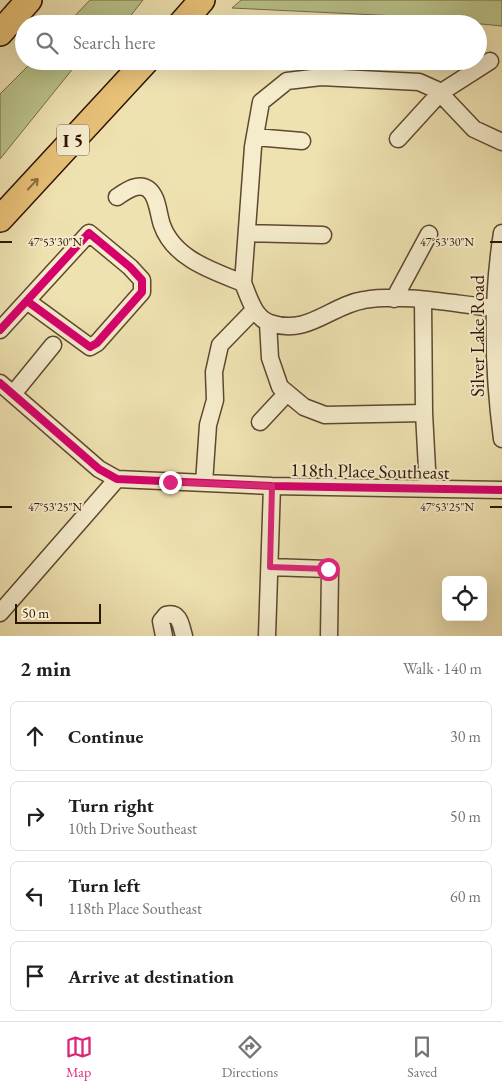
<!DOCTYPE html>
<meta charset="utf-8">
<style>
:root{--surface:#fff;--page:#f2f2f2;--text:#202124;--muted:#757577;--line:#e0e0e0;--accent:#db2777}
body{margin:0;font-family:"EB Garamond",serif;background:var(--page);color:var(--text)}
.controls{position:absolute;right:15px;bottom:15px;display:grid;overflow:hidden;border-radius:8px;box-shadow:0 5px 20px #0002}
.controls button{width:45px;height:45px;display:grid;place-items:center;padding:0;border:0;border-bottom:1px solid var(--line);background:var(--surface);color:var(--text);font:25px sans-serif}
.scale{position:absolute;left:15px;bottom:12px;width:86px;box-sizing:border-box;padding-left:5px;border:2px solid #2e1504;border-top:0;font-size:14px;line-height:18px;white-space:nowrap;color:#2e1504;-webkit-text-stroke:4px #f5eccc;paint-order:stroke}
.stop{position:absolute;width:15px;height:15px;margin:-11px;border:4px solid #db2777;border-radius:50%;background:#fff}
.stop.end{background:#db2777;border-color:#fff;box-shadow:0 1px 5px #0008}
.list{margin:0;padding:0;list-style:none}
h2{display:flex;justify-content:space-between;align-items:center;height:65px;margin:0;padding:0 20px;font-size:21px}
h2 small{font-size:16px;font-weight:400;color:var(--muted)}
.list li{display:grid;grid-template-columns:32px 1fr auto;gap:15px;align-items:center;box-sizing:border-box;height:70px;margin:0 10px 10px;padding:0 10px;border:1px solid var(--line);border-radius:8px}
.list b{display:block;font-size:19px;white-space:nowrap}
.list p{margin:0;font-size:16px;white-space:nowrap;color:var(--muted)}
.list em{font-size:16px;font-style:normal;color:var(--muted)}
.icon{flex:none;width:28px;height:28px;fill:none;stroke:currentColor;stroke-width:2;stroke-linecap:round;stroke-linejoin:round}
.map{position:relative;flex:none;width:502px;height:636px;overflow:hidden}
.search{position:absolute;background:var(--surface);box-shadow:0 5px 20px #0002;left:15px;right:15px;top:15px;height:55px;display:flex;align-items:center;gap:12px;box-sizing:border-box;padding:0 18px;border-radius:28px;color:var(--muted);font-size:19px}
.sheet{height:385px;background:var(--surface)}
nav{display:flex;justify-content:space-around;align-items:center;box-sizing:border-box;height:70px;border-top:1px solid var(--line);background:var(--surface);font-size:14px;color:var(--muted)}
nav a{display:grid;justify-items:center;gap:2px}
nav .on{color:var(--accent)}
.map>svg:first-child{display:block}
.green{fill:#bac38a;stroke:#746c47}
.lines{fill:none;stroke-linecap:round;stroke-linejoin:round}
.minor-casing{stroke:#5e482f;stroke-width:19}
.highway-casing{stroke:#2e1504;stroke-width:28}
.minor{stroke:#f5eccc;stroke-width:16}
.highway{stroke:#e8c178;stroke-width:25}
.cycleway-casing{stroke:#f5eccc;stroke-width:11}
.cycleway{stroke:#d6006c;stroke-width:8}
.oneway{stroke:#8b6b3e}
.route{stroke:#db2777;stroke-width:6}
.ticks{fill:none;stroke:#2e1504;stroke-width:2}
.labels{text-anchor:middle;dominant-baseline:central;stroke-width:4;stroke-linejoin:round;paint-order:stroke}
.shield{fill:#f5eccc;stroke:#6a5640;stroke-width:1}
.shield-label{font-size:18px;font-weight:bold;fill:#2e1504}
.street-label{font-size:19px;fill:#2e1504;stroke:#f5eccc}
.ticks-label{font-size:12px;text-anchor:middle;fill:#2e1504;stroke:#f5eccc;stroke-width:4;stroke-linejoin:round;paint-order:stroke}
</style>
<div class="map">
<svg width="502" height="636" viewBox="0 0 502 636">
<rect width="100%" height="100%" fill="#efe2b1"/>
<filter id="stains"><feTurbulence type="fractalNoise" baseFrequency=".004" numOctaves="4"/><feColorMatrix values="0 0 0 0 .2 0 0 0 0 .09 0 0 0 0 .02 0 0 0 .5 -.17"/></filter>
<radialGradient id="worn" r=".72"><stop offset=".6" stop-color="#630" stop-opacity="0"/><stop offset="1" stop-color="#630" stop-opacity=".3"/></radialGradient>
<path class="green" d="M90,0H143L124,24H67Z
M241,0H502V26L398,16L232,8Z
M33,61H79L0,159V94Z"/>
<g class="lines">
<g class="minor-casing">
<path id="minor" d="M255,137L302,141
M398,139L440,93L490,61
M117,197C126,191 138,182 148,189C158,196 158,214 162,225C174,259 213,271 243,283C249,297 254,318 270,323C308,336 331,305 364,300C403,293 454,304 494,308
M247,233L323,235
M502,233C491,303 493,370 502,439
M243,283L253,147L261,102L287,81L321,77L419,82L437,90L474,129L502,142
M394,299L429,234
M423,300L424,413L428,488
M268,323L270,358L280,387L304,407L325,415L424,413
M0,330L89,233L130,267L142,280V292L97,343L90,347L27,301
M0,383L99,469L117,479L272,486L502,490
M13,394L53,345
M260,422L287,393
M204,483L208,425L215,400L214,372L220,345L254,310
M270,567L328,569L330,573L329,636
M0,613L117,479
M164,636L161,621L166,615C180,611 181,626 184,636
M267,636L272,486"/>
</g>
<g class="highway-casing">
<path id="highway" d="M181,24L202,0
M0,33L29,0
M0,219L146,61"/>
</g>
<use href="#minor" class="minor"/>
<use href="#highway" class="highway"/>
<g class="cycleway-casing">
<path id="cycleway" d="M0,330L89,233L130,267L142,280V292L97,343L90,347L27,301
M0,383L99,469L117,479L272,486L502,490"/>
</g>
<use href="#cycleway" class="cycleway"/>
</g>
<defs><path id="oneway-shaft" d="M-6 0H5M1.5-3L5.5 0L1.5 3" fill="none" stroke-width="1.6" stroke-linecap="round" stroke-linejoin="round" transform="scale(1.25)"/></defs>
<use class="oneway" href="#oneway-shaft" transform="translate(33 184) rotate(-47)"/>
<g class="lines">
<path class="route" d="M170,482L272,486L270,567L328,569"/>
</g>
<path class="ticks" d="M0,242H12M490,242H502M0,507H12M490,507H502"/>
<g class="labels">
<rect class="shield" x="57" y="124.5" width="32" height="31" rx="4"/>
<g class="shield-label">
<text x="73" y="140">I 5</text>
</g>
<g class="street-label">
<text transform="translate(477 336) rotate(-90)">Silver Lake Road</text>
<text transform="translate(370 471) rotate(1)">118th Place Southeast</text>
</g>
</g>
<g class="ticks-label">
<text x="55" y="246">47°53'30"N</text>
<text x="447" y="246">47°53'30"N</text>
<text x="55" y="511">47°53'25"N</text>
<text x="447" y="511">47°53'25"N</text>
</g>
<rect width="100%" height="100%" filter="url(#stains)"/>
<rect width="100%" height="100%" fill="url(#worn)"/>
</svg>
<div class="controls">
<button><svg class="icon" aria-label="locate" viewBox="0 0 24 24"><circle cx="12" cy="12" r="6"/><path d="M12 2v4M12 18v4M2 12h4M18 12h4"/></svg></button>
</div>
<div class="scale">50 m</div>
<div class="stop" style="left:328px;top:569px"></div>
<div class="stop end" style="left:170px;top:482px"></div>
<div class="search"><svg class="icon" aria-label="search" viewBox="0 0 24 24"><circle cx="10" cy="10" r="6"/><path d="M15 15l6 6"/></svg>Search here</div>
</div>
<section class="sheet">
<h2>2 min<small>Walk · 140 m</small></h2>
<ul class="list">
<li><svg class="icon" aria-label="ahead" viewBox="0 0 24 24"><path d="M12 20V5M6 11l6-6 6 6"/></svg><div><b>Continue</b></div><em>30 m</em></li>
<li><svg class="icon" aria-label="right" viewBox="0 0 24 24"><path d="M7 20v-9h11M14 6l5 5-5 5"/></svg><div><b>Turn right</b><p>10th Drive Southeast</p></div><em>50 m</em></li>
<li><svg class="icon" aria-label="left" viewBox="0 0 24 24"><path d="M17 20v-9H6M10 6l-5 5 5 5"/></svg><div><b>Turn left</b><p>118th Place Southeast</p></div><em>60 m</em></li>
<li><svg class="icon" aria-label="arrive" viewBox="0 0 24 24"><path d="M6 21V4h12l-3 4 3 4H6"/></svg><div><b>Arrive at destination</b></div></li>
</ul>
</section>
<nav>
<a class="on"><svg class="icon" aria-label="map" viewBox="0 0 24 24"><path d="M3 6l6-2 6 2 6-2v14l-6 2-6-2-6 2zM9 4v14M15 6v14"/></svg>Map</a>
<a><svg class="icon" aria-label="directions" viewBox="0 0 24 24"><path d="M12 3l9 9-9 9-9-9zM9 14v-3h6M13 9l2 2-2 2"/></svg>Directions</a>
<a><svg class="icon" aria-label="saved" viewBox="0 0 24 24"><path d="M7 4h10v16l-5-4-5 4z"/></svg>Saved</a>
</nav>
